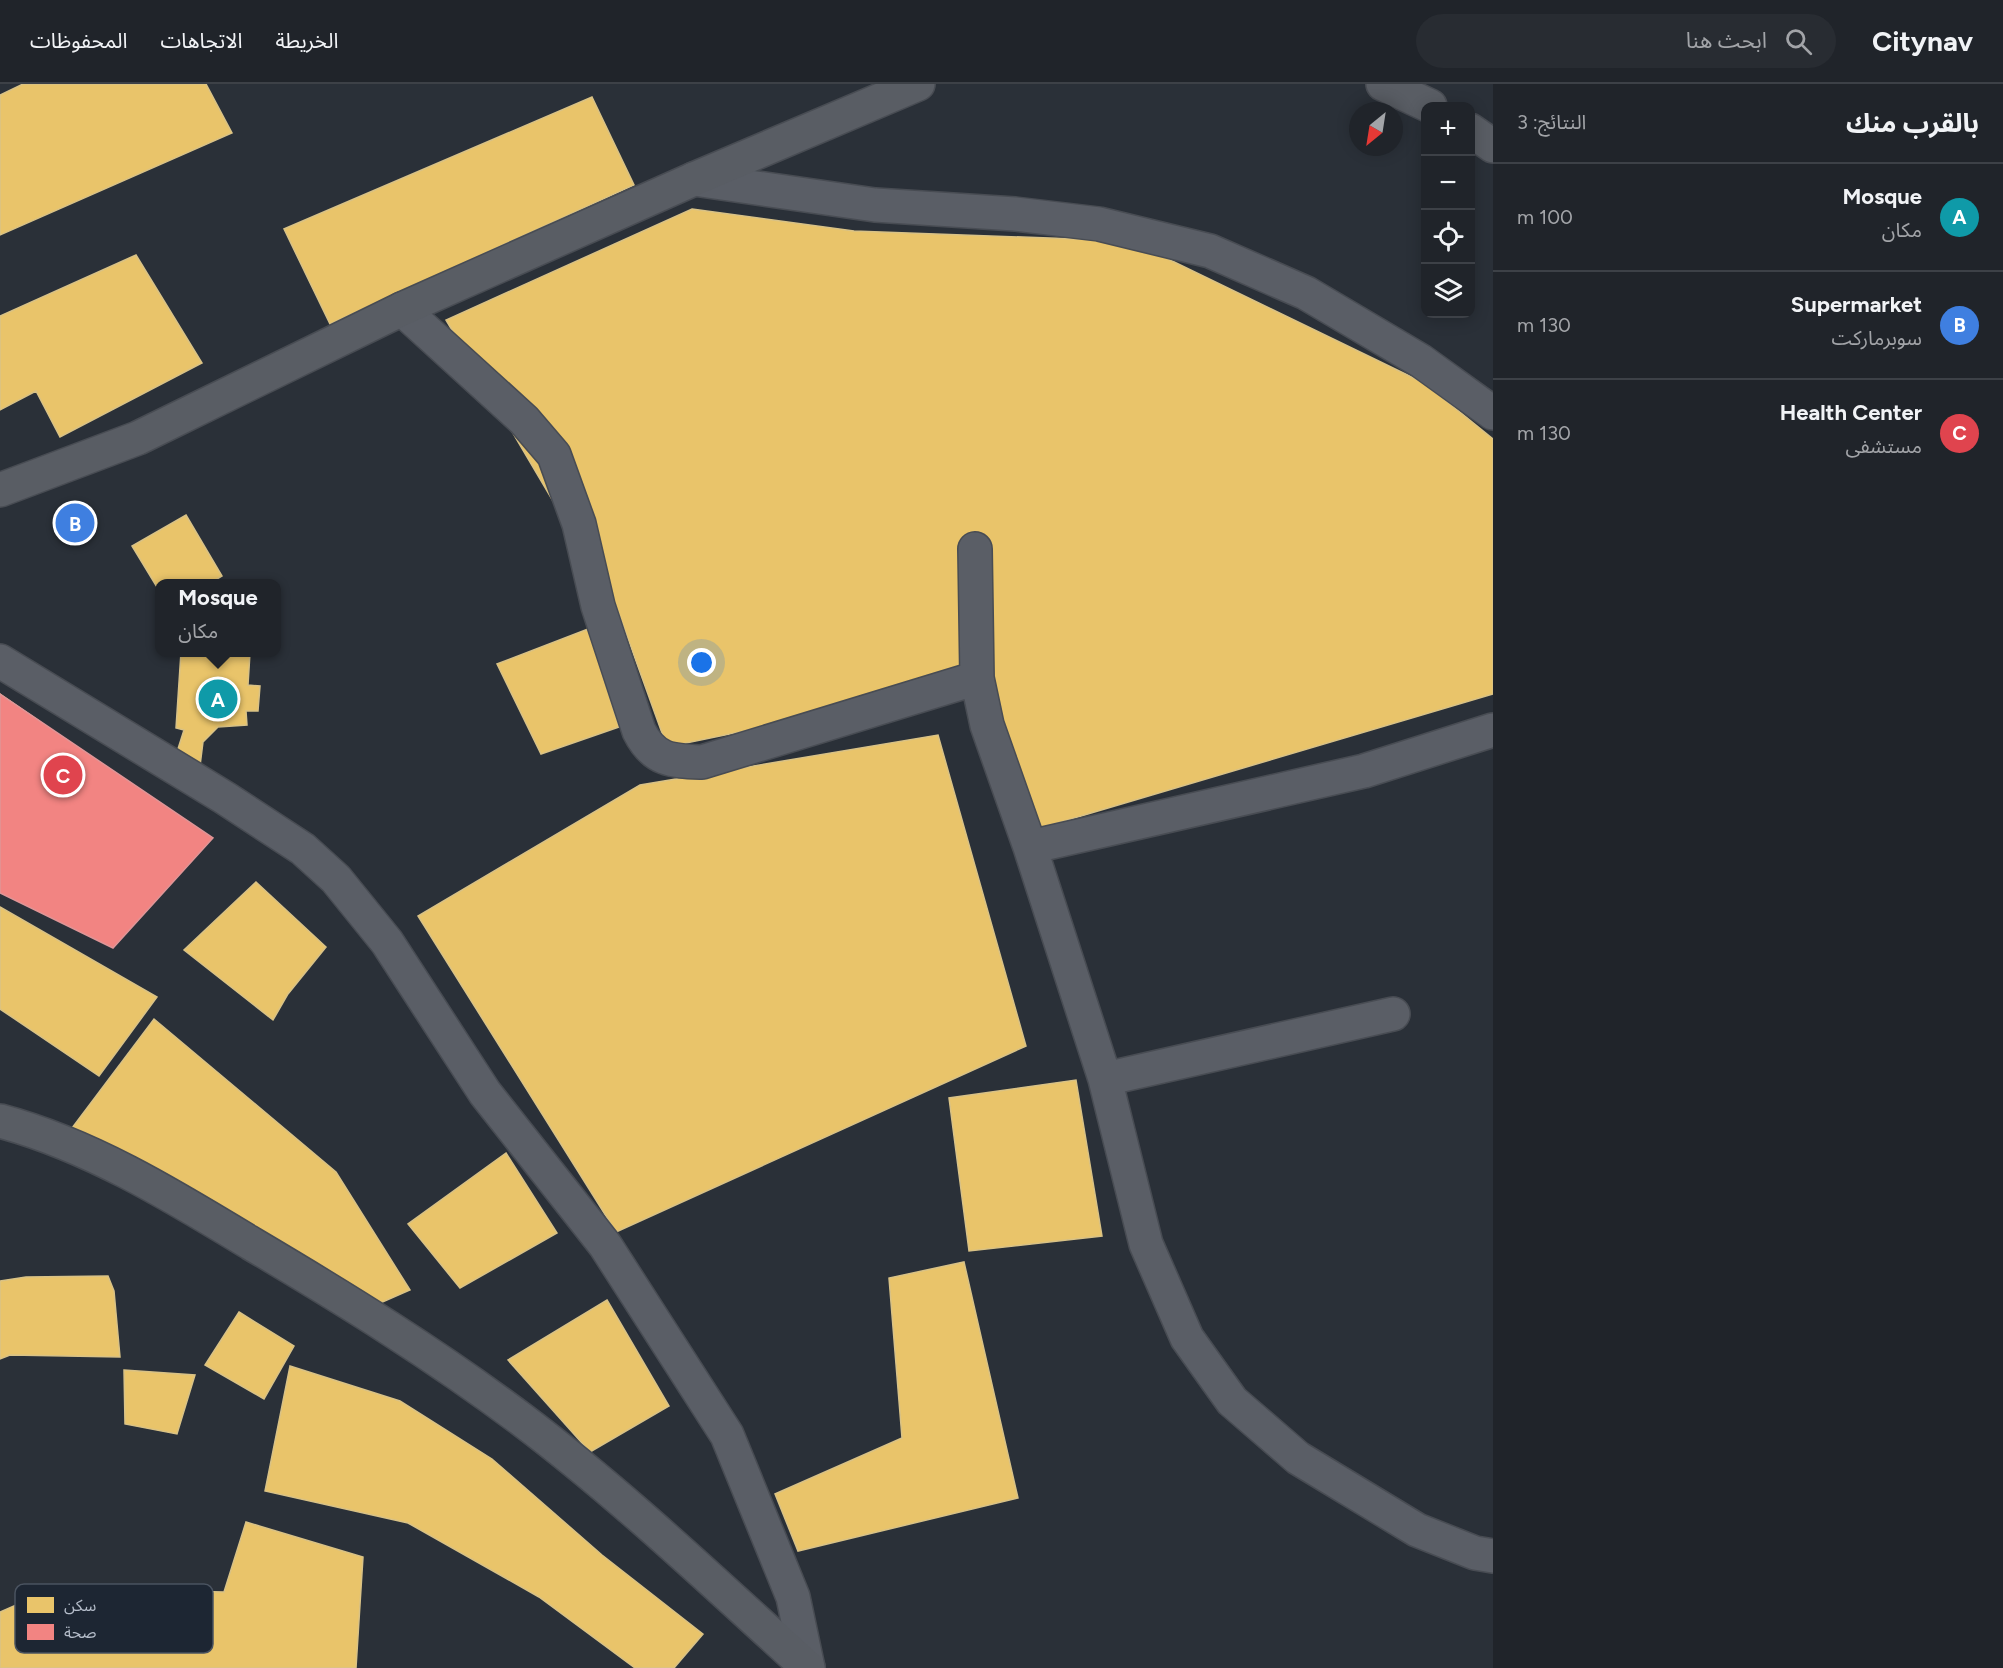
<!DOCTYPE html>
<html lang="ar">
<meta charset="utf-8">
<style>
:root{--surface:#20242a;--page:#282c32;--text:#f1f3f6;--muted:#a2a4a8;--line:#3d4147;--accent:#848b96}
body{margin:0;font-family:Figtree,"Noto Sans Arabic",sans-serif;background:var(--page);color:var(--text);direction:rtl}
.controls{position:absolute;right:18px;top:18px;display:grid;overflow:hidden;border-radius:12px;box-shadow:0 3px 15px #0003}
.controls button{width:54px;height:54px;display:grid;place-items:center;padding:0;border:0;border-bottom:2px solid var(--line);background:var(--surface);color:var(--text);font:30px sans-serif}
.compass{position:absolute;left:1349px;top:18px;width:54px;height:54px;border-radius:50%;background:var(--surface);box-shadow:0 3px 15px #0003;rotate:210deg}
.you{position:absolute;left:702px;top:579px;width:21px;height:21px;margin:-15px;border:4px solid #fff;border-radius:50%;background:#1a73e8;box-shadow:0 0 0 9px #1a73e833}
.badge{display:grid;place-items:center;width:39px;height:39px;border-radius:50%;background:var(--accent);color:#fff;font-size:20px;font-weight:700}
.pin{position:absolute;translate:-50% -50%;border:3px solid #fff;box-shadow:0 2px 6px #0006}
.popup{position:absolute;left:155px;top:495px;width:126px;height:78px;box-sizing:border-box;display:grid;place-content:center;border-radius:12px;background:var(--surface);filter:drop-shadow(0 2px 4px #0005);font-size:20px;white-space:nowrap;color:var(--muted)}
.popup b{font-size:22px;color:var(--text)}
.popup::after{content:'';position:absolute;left:50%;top:100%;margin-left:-12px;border:12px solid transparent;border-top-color:var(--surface)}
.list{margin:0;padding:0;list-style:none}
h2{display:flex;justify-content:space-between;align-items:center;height:78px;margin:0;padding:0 24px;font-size:26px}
h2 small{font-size:20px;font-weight:400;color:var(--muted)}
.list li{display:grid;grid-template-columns:39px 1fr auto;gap:18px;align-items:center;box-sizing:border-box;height:108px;padding:0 24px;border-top:2px solid var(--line)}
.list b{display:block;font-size:22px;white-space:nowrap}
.list p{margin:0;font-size:20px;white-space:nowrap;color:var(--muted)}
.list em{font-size:20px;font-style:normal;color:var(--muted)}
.icon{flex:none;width:33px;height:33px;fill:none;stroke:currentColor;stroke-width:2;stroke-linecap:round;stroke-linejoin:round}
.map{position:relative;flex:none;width:1493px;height:1584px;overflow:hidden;direction:ltr}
header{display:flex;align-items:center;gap:36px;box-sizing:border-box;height:84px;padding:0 30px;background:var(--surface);border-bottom:2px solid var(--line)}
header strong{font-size:28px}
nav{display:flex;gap:33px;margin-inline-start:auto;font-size:21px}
.search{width:420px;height:54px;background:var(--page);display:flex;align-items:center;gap:15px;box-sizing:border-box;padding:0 21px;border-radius:33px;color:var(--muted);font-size:22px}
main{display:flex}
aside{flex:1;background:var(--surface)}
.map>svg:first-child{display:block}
.homes{fill:#e9c46a;stroke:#d9c286;stroke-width:1.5}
.health{fill:#f28482;stroke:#df9597;stroke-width:1.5}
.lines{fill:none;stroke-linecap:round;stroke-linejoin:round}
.street-casing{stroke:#484c53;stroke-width:36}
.secondary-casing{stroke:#484c53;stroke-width:36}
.street{stroke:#5a5e66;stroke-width:33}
.secondary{stroke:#595d64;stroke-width:33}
.key{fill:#1d2633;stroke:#4a5360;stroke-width:1.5}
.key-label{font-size:16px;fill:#b4bcc9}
</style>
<header>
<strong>Citynav</strong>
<div class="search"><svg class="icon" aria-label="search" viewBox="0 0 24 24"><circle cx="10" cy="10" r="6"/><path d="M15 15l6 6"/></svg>ابحث هنا</div>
<nav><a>الخريطة</a><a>الاتجاهات</a><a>المحفوظات</a></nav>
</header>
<main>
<aside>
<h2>بالقرب منك<small>النتائج: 3</small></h2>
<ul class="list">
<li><span class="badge" style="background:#0f9aa8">A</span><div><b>Mosque</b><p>مكان</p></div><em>100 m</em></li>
<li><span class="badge" style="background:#3f7fe0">B</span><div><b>Supermarket</b><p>سوبرماركت</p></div><em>130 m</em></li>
<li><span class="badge" style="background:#e0444e">C</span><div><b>Health Center</b><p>مستشفى</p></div><em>130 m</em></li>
</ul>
</aside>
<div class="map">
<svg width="1493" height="1584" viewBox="0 0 1493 1584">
<rect width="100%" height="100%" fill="#2a3038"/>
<path class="homes" d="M23,0H206L232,49L0,151V11Z
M592,13L634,101L330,240L284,145Z
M692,125L854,147L1131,157L1424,299L1493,355V610L1027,748L986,602L959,603L667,663L618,527L446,236Z
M136,171L202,279L60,353L36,307L0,326V232Z
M186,431L222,492L209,500H160V508L132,462Z
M588,545L619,643L541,670L497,580Z
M181,568L250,569L248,601L260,602L258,627H246L247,641L218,643L203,658L200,682L177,668L184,646L176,644Z
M0,610L39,637L5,696L0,693Z
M938,651L1026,962L616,1148L418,832L640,701Z
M256,798L326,863L288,910L273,936L184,866Z
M0,823L157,913L99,992L0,925Z
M154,935L336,1088L410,1206L369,1224L72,1044Z
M1076,996L1102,1152L969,1167L949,1014Z
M506,1069L557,1149L460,1204L408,1140Z
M964,1178L1018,1414L798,1467L775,1410L902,1354L889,1194Z
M108,1192L114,1207L120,1273L10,1271L0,1275V1197L26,1193Z
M607,1216L669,1322L590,1368L508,1276Z
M239,1228L294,1262L264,1315L205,1281Z
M290,1282L400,1317L492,1375L602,1471L703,1550L674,1584H635L539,1513L408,1439L265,1407Z
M124,1286L195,1291L177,1350L125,1340Z
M246,1438L363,1473L356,1584H0V1528L55,1504L224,1508Z"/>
<path class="health" d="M0,610L213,754L113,864L0,809Z"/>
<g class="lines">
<g class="street-casing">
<path id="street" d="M694,95L875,121L1015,130L1099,140L1210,167L1306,209L1421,277L1493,329
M402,225L524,336L554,371L579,440L598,522L639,647C654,677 672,677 702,678L977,594
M975,465L977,594L987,641L1030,763L1105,995L1146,1160L1187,1254L1232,1317L1298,1374L1417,1446L1475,1469L1493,1472
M0,577L225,714L303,765L336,795L387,858L485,1009L605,1161L727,1351L793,1513L808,1584
M1030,763L1364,687L1493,646
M1105,995L1393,930"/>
</g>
<g class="secondary-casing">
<path id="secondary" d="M1383,0L1430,22
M1470,46L1493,62
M0,406L138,354L402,225L694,95L918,0
M0,1037C90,1061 173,1112 252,1160C345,1215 434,1270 521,1335C622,1411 714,1499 808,1584"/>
</g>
<use href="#street" class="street"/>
<use href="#secondary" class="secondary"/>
</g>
<rect x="15" y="1500" width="198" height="69" rx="9" class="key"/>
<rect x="27" y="1513" width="27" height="16" fill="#e9c46a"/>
<rect x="27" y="1540" width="27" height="16" fill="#f28482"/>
<g class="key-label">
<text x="64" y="1527">سكن</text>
<text x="64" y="1554">صحة</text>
</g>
</svg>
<div class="controls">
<button>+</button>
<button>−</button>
<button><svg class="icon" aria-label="locate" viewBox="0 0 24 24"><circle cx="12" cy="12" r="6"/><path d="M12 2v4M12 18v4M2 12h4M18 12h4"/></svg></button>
<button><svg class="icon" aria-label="layers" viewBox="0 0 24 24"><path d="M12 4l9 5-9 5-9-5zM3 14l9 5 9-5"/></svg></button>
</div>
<svg class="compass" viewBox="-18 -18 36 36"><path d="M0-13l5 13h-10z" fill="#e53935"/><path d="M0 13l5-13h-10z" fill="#a2a4a8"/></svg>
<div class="you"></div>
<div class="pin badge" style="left:218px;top:615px;background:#0f9aa8">A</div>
<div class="popup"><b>Mosque</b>مكان</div>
<div class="pin badge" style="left:75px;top:439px;background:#3f7fe0">B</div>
<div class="pin badge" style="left:63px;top:691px;background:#e0444e">C</div>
</div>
</main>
